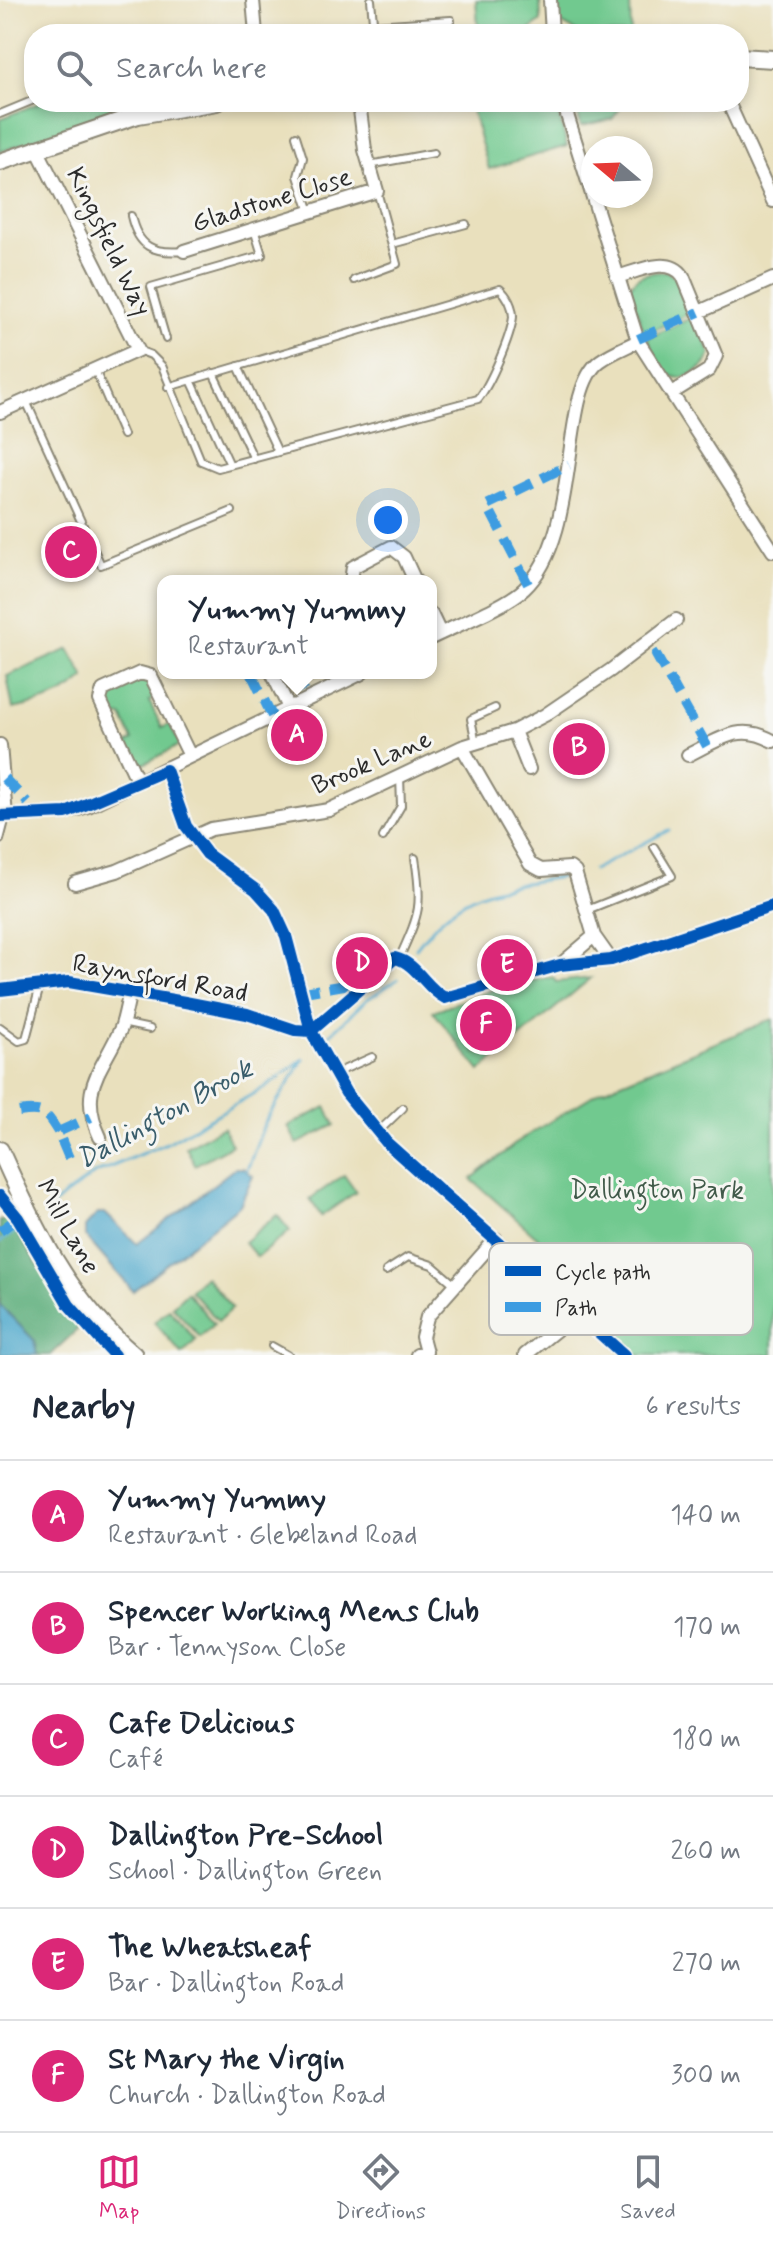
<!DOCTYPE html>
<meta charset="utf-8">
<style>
:root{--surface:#fff;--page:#f2f2f3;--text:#1f2937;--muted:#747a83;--line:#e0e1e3;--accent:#db2777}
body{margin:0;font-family:Mynerve,sans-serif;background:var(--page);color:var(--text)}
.compass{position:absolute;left:581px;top:136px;width:72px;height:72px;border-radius:50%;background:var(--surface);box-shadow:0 4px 12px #0003;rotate:289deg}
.you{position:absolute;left:388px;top:520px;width:28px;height:28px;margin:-20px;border:6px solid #fff;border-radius:50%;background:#1a73e8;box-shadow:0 0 0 12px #1a73e833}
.badge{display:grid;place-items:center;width:52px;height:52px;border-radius:50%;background:var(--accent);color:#fff;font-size:26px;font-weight:700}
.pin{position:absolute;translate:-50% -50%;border:4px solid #fff;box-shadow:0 2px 8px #0006}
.popup{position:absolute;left:157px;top:575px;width:280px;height:104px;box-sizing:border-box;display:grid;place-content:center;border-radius:16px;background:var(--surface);filter:drop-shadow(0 2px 6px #0005);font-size:26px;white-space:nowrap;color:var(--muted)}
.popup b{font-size:30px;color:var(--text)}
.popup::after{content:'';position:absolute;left:50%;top:100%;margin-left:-16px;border:16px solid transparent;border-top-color:var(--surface)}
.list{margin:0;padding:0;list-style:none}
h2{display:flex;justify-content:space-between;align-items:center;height:104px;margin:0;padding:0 32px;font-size:34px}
h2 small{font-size:26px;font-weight:400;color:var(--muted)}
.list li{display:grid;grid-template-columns:52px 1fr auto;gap:24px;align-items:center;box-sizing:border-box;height:112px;padding:0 32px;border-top:2px solid var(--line)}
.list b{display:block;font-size:30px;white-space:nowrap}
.list p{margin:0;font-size:26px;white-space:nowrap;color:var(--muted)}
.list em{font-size:26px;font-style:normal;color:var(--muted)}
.icon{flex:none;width:44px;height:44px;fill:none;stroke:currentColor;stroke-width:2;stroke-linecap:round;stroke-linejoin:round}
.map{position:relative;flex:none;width:773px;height:1355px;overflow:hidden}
.search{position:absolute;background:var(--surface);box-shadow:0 4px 12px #0003;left:24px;right:24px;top:24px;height:88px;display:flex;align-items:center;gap:20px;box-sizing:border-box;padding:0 28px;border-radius:32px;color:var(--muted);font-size:30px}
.sheet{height:776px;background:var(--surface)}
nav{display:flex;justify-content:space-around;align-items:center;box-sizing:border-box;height:112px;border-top:2px solid var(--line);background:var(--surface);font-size:22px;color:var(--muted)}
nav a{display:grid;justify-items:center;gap:4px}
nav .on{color:var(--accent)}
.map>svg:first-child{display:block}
.green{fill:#71c98f;stroke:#4e7a5d;stroke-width:2}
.forest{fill:#5cad7a;stroke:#446c52;stroke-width:2}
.water{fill:#4ea8cc;stroke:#3c6a7c;stroke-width:2}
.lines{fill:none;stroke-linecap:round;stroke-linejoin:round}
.stream{stroke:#4ea8cc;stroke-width:3}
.service-casing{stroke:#8a8674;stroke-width:10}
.minor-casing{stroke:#8a8674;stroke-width:16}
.tertiary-casing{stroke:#8a8674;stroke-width:20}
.service{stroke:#fff;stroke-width:6}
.minor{stroke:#fff;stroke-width:12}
.tertiary{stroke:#fff;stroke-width:16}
.quiet{stroke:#3d9ce1;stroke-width:10;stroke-dasharray:20 10;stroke-linecap:butt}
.cycleway-casing{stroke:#f6f6f2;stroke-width:17}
.cycleway{stroke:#0057b8;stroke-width:12}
.labels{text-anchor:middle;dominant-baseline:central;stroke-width:6;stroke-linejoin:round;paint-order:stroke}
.street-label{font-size:26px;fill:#2b2b2b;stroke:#f6f6f2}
.park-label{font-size:26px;fill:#405a49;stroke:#f6f6f2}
.water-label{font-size:28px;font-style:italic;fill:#395d6b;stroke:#f6f6f2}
.key{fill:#f6f6f2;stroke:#b9b9b6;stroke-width:2}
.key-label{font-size:22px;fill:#2b2b2b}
</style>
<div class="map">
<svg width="773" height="1355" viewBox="0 0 773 1355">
<rect width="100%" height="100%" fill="#f6f6f2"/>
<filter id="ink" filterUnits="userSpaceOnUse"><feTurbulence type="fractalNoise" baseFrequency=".0125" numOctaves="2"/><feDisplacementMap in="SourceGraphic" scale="16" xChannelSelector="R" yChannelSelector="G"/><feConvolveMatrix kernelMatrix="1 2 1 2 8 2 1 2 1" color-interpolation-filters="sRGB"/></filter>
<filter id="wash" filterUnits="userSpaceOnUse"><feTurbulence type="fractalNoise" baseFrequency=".006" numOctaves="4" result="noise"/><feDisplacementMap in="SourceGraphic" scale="32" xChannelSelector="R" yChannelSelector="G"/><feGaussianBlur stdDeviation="1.8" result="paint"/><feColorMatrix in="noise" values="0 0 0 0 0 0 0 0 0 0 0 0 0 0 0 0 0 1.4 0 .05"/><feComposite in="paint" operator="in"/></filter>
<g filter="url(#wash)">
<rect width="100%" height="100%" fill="#e9e0bd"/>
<path class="green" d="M476,0H540L541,21L525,34H414L478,26Z
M558,0H630L631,34H581L557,21Z
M41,102H152L106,114L0,152V119Z
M469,102L543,103L559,116L567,146L489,169Z
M575,102H625L612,119L581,126Z
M666,271L678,279L693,312L645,334L629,289C636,272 650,273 666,271Z
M695,316L711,354C706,364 704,367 694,373C666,390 658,359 647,338Z
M69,649L85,678C63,698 41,703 13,709L7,676Z
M139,678L150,683L156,697L149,701L162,728L170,724L180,745L138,767L126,744L133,740L122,716L114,718L105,699L107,693Z
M553,977L556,982L591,978L480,1071L433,1011L473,997L477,1002L469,1044L477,1045L476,1053L489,1055L490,1046L498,1047L504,1032L500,1031L501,1020L495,1019L497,1001L480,1002L476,996L506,985Z
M773,1019V1355H636L590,1314L605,1297L471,1179L523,1138L600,1091Z
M326,1107L335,1125L297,1144L288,1126Z
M223,1127L232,1145L195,1165L186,1147Z
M344,1175L356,1192L321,1216L310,1199Z
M277,1215L290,1231L257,1257L244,1242Z
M205,1276L232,1308L218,1321L190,1290Z
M187,1292L214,1324L200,1337L172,1306Z
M169,1309L196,1340L182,1354L154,1322Z"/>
<path class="forest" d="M8,1219L79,1328L50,1355H37L34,1340L0,1305V1221Z"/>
<path class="water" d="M235,1168H243L253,1176L240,1205L133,1291L85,1236V1227L98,1213H105L137,1244Z
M0,1305L34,1340L37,1355H0Z"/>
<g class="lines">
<path class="stream" d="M593,870L669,830
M416,948C461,888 491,889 561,877
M326,1038L366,1000L398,979
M247,1170L265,1122L303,1060
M47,1209L94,1174L169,1142L267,1086L304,1059
M0,1242L15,1232"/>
</g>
</g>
<g filter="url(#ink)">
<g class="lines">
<g class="service-casing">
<path id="service" d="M373,25L451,20
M361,34L374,32L371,0
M0,114L34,100
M296,136L303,158L298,176L310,212
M369,165L434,153
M131,216C138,247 153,254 184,251
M392,244L466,224
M354,280L397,264L377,191
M166,339L151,287L262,255L254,229
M138,350L151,355L162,366L201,461L218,468L478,399C490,385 511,336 513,317C513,306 507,295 500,289L168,387
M238,366L278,452
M95,370L123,435
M213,373L254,459
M191,380L230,465
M26,401L101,565L232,511
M476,743L471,719L495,708
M383,837L401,806L400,776
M0,840L6,817
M587,910L672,876L654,847
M399,959C419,914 423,908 415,858
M122,1023L150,1029
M0,1027L19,1041L26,1039L40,986
M334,1074L372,1057
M378,1132L403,1108
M386,1271L408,1257L432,1265L454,1284
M272,1346L288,1355"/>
</g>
<g class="minor-casing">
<path id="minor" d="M253,0L256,34
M550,0L552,34
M563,102L638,341L773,551
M728,102L773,201
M184,251L377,191L365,150L359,102
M617,277C636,272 669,255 683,276L716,356L709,370L672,393
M699,312L773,279
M0,412L138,350L36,147
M351,581L353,567L391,547L404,557L415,581
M431,614L440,633
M431,638C455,626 506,606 524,589C583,533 558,392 600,361C611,353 626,347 638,341
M272,673L289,708
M514,731L529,769
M0,745L6,816
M462,747L530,864L541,870L570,868L575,872L594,936L611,960
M688,755C719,740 739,722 773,741
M166,770L186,826L207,854L256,890L274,910L286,936L311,1031L346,1093L387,1143L624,1355
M138,782L100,700L103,690L140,673L151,676L190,756
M0,816L66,813L88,806L362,673
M75,883L117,871L211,829L329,810L462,747L514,731L545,715L611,670L676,620
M560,965L594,936
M0,990L69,982L185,1002L247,1014L295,1030L311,1031
M311,1031L395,958C417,963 425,988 445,998L560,965L611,960L773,906
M100,1137C77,1088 102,1072 121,1028C125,1017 127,1003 130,992
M417,1355L426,1352L422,1337L427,1317L496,1239
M525,1355L577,1313"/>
</g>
<g class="tertiary-casing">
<path id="tertiary" d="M739,57L773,59
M0,162L138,115L217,102
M0,1150C35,1228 68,1299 134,1355"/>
</g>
<use href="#service" class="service"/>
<use href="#minor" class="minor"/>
<use href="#tertiary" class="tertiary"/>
<path class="quiet" d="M638,339L699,312
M528,584L487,505L569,465
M659,653L656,655L707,746
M251,673L272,716
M295,673L307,699
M4,778L28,803
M299,993L350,984L361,989
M19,1112C43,1108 46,1112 58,1132
M69,1158L58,1132L91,1117
M0,1231L24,1213"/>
<g class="cycleway-casing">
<path id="cycleway" d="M0,816L66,813L166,770L186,826L207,854L256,890L274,910L286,936L311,1031L346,1093L387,1143L624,1355
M0,990L69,982L185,1002L247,1014L295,1030L311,1031
M311,1031L395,958C417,963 425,988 445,998L560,965L611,960L773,906
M0,1196L18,1218L69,1305L114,1355"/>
</g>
<use href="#cycleway" class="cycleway"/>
</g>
</g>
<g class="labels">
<g class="street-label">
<text transform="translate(272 201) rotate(-17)">Gladstone Close</text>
<text transform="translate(108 242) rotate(64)">Kingsfield Way</text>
<text transform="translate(372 763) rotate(-23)">Brook Lane</text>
<text transform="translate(160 979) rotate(10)">Raynsford Road</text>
<text transform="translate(67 1227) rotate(61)">Mill Lane</text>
</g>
<g class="park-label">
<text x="657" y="1191">Dallington Park</text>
</g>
<g class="water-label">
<text transform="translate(165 1115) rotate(-29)">Dallington Brook</text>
</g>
</g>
<rect x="489" y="1243" width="264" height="92" rx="12" class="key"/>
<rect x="505" y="1266" width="36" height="10" fill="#0057b8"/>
<rect x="505" y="1302" width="36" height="10" fill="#3d9ce1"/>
<g class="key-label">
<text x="555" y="1279">Cycle path</text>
<text x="555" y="1315">Path</text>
</g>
</svg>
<svg class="compass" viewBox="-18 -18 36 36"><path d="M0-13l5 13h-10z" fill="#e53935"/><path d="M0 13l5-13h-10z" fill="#747a83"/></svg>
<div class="you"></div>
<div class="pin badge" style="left:297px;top:735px">A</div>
<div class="popup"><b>Yummy Yummy</b>Restaurant</div>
<div class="pin badge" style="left:579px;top:749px">B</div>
<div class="pin badge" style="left:71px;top:552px">C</div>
<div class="pin badge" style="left:362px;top:963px">D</div>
<div class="pin badge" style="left:507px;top:965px">E</div>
<div class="pin badge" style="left:486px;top:1025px">F</div>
<div class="search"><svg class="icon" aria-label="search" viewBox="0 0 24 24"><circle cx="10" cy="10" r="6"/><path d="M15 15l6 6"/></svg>Search here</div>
</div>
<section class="sheet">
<h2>Nearby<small>6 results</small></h2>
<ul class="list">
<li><span class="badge">A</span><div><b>Yummy Yummy</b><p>Restaurant · Glebeland Road</p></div><em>140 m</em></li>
<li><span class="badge">B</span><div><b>Spencer Working Mens Club</b><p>Bar · Tennyson Close</p></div><em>170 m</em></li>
<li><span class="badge">C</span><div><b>Cafe Delicious</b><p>Café</p></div><em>180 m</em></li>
<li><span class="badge">D</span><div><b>Dallington Pre-School</b><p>School · Dallington Green</p></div><em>260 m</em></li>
<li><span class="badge">E</span><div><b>The Wheatsheaf</b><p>Bar · Dallington Road</p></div><em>270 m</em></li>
<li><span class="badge">F</span><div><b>St Mary the Virgin</b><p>Church · Dallington Road</p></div><em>300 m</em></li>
</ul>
</section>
<nav>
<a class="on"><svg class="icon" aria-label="map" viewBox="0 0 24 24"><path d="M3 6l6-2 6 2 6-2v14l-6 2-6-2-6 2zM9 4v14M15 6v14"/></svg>Map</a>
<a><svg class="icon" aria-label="directions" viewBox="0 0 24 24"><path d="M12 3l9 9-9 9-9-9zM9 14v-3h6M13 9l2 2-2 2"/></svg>Directions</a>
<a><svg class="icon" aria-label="saved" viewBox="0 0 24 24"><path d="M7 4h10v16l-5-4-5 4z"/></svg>Saved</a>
</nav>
